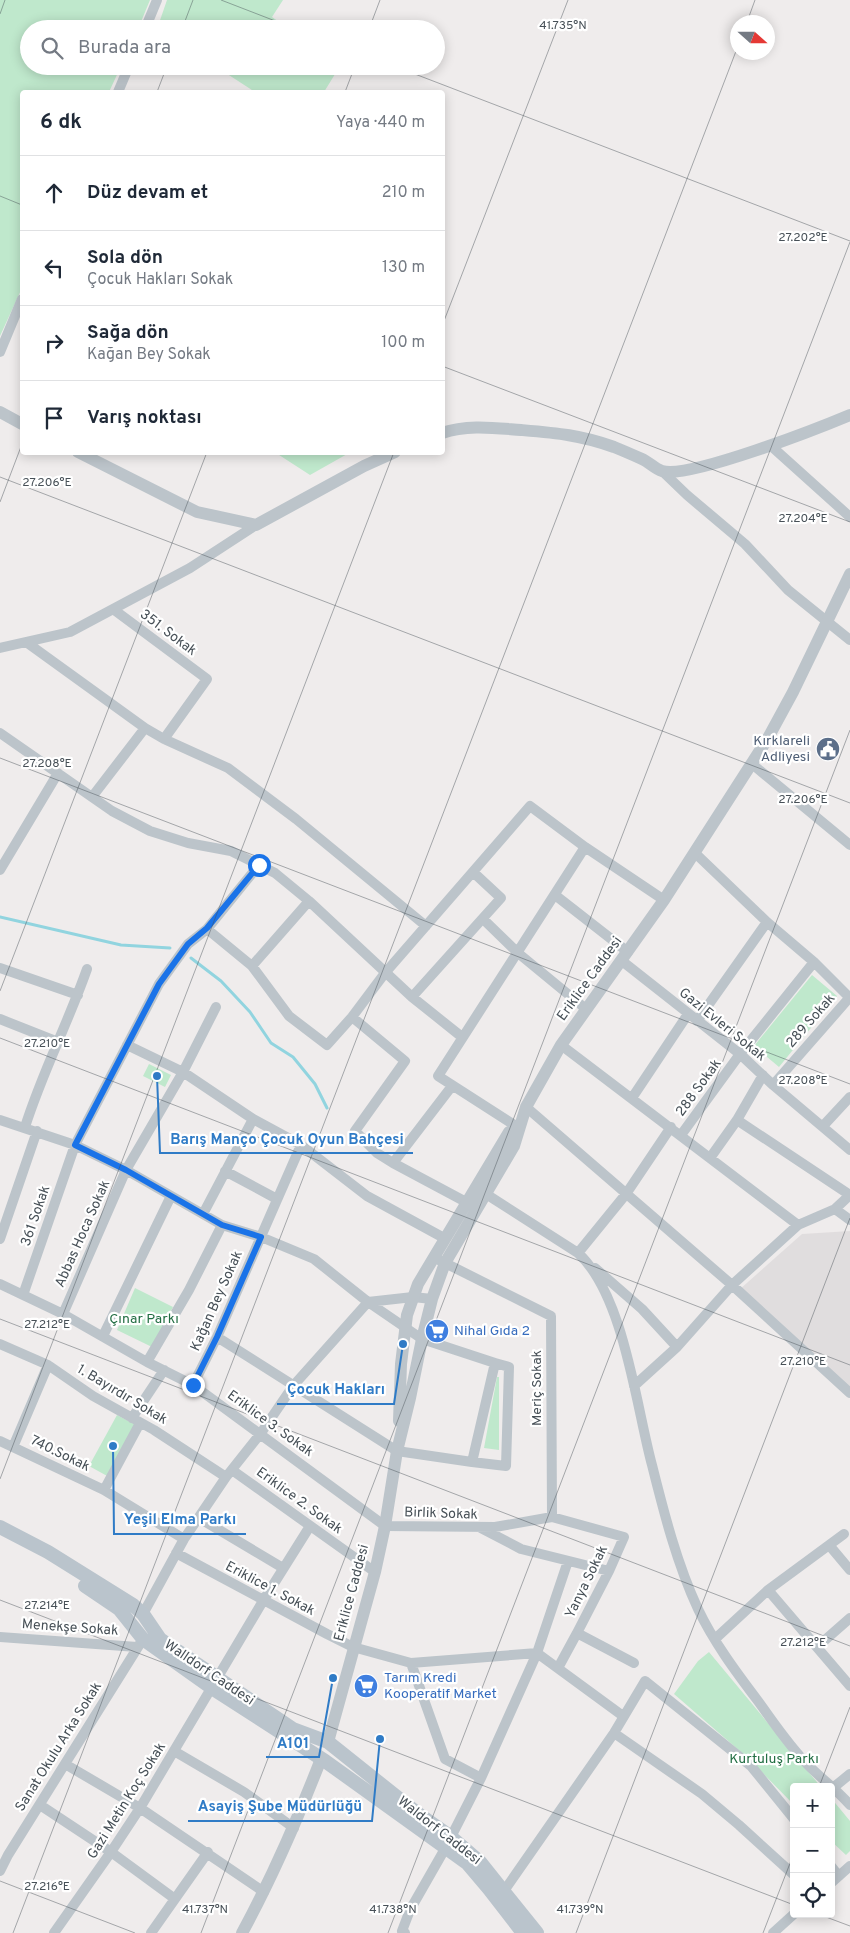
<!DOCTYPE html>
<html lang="tr">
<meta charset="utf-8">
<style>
:root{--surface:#fff;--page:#f6f6f7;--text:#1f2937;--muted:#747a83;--line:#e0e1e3}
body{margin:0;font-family:Overpass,sans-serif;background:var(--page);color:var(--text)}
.controls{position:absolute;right:15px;bottom:15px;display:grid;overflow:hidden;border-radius:5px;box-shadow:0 2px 12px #0003}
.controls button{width:45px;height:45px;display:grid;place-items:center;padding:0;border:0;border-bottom:1px solid var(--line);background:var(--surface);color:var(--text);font:25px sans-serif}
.compass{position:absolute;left:730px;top:15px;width:45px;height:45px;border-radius:50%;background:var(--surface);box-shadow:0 2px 12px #0003;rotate:111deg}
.stop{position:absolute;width:15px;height:15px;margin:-11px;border:4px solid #1a73e8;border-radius:50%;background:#fff}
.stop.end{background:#1a73e8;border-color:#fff;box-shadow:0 1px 5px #0008}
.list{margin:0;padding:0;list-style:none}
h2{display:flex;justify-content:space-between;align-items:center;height:65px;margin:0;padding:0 20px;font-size:21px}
h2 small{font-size:16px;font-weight:400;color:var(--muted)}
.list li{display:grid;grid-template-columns:32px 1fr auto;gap:15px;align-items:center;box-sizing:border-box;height:75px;padding:0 20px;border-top:1px solid var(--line)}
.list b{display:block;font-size:19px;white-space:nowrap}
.list p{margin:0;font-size:16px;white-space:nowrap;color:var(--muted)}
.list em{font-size:16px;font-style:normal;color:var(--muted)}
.icon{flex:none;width:28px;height:28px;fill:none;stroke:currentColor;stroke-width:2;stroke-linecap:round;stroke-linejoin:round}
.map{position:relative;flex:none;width:850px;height:1933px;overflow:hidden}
.search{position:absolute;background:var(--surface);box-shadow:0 2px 12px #0003;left:20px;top:20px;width:425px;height:55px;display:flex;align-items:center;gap:12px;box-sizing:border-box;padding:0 18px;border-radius:28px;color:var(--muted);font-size:19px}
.panel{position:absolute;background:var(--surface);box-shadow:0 2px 12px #0003;left:20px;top:90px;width:425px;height:365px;border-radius:5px}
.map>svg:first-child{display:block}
.education{fill:#e0ddde}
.green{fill:#bfe8cc}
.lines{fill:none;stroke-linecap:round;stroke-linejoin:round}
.stream{stroke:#91d4df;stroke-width:3}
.minor{stroke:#bcc4ca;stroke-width:10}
.tertiary{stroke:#bcc4ca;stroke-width:12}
.secondary{stroke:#bac4cc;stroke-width:14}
.route{stroke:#1a73e8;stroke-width:6}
.ticks{fill:none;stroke:#475057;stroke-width:1;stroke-opacity:0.45}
.labels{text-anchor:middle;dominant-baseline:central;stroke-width:4.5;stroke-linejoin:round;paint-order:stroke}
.street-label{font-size:14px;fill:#475057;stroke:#fff}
.service-label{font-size:14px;fill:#4e5e75;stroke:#fff;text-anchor:end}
.park-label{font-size:14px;fill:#226e43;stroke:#fff}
.shop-label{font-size:14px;fill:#366cbe;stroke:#fff;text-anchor:start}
.ticks-label{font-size:12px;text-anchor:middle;fill:#475057;stroke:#fff;stroke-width:4.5;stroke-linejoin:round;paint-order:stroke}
.leader{fill:none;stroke:#2f7bc6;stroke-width:2}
.callout-dot{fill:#2f7bc6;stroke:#fff;stroke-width:2}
.callout-label{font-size:15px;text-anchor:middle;font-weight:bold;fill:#2f7bc6;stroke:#fff;stroke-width:4.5;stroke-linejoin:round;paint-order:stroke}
</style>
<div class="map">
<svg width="850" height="1933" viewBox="0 0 850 1933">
<rect width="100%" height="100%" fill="#efecec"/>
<path class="education" d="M850,1231V1393L739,1290L802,1234Z"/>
<path class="green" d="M0,0H150L138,29H29V66H121L109,92H22V288L0,336Z
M167,0H283L272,17L289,29H157Z
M215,66H340L324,92H255Z
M276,453H349L310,475Z
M812,975L837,996L779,1067L754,1046Z
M149,1064L171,1075L165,1087L143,1076Z
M135,1288L173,1307L152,1347L117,1330Z
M497,1377H499V1450L484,1448Z
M117,1415L136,1425L109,1477L89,1466Z
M709,1652L821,1787H794V1805L749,1759L674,1694L698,1661Z
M831,1798L850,1821V1851L846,1855L831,1841Z"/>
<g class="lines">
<path class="stream" d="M0,917L121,945L170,948
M191,958L221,981L250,1012L271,1043L293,1057L315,1084L327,1108"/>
<path class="minor" d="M145,29L157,0
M118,92L129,66
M0,352L22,299
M770,445L850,517
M662,471L687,495L745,544L788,590L850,640
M113,609L207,679L164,739
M26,642L145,728L164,739L228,768L296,819L426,926
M0,648L70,632L190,568L256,525
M0,733L112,811L150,831L188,843L231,851L275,873L309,901L412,997L462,1037
M752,764L850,845
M92,797L145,728
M695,853L767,922L814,962L850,998
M0,870L58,773
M555,895L628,952
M309,901L252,966L289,1016L327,1045L352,1017L385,973L530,806L585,847
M483,919L518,953L586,1009
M207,929L252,966
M622,961L740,1054L773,1085L850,1150
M0,968L78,995
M412,997L501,898L473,872
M352,1017L405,1061L355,1131L377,1153L393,1163L466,1202
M0,1019L58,1042
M697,1021L767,922
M127,1045L183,1072L253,1119L301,1145L367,1196L444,1238
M561,1045L798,1225
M773,1085L850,997
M632,1098L688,1014
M526,1107L732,1285L850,1393
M0,1120L75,1145L126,1170L222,1225L261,1237L314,1259L368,1302L422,1339L495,1363L472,1462L397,1451L217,1337
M737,1120L850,1195
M823,1126L850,1097
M25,1127C42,1073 68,1023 87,969
M519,1128L438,1076L585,847L664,900
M681,1135L740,1054L814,962
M710,1158L737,1120L763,1075
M393,1163L452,1086
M225,1171L277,1199
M486,1194L578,1253C624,1295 636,1406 652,1465C664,1513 677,1564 698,1609C713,1641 736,1672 758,1701C774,1723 789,1746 809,1766C823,1780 836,1789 850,1805
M835,1209L850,1220
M203,1214L253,1119
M0,1239L37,1131
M578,1253L626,1194L671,1127
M439,1260L551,1316L552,1517
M595,1268L642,1309L677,1347
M0,1284L63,1314L147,1362L193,1385L385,1526L495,1527L552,1517L624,1537L609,1571L577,1633L634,1663
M23,1295L75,1145L159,984L188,944L207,929L259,865
M368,1302L413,1297L432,1299
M63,1314L126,1170L183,1072L216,1007
M103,1336L171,1196
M0,1344L48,1365L93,1396L154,1430L226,1477
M147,1362L189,1290L222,1225
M193,1385L217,1337L301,1145
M634,1386L677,1347L732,1285L798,1225L835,1209L850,1195
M132,1418L164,1370
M0,1441L104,1490L184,1539
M13,1447L48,1365
M472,1462L506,1466L509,1367L495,1363
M232,1470L375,1572
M104,1490L140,1423
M199,1518L283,1568
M481,1528L521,1549L609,1571
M829,1545L850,1570
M176,1553L327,1634L353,1647L411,1663L537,1653L623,1716
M768,1590L850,1686
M143,1614L184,1539L226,1477L261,1433L293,1386L368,1302
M0,1637L137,1647
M715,1639L768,1590L844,1534
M817,1647L850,1618
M411,1663L445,1759L481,1778
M558,1668L577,1633
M614,1733L702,1794L739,1825L794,1875
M174,1751L244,1792L294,1828
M65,1764L140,1808L264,1892
M834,1787L850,1774
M40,1805L111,1852L175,1899
M451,1837L481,1778L537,1653L568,1561
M831,1866L839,1876
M0,1871L8,1855L143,1639
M831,1883L850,1866
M504,1891L614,1733L645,1681L751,1766L794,1819
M54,1933L111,1852L140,1808L263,1601L310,1526
M151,1933L208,1852
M405,1933L402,1931L410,1910L446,1847
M773,1933L794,1914"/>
<path class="tertiary" d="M0,412L22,424
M442,433C468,424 495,428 521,430C556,433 581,435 614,447C624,451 633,455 642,459C649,462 655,469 662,471C689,479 819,428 850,415
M78,452L197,512L256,525L364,466L395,452
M399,1421L401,1364L407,1315L418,1284L509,1132L519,1128
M328,1742L375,1572L385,1526L397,1451L410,1398L422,1339L432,1299L445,1263L514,1146L526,1107L561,1045L664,900L768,738L793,692L850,574
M242,1933C273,1876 298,1818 321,1759"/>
<path class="secondary" d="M0,1527L48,1552L133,1605L143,1614L160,1639L293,1729L328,1742L417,1813L451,1837L480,1862L537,1933
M85,1586L119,1609L143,1639L212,1688L325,1761L467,1863L489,1889L523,1933"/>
</g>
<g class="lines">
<path class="route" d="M193,1385L217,1337L261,1237L222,1225L126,1170L75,1145L159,984L188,944L207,928L259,865"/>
</g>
<path class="ticks" d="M221,0L296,29M0,14L5,0M747,22L755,0M182,29L193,0M369,29L380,0M394,66L850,241M157,92L167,66M345,92L355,66M0,196L22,205M442,326L568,0M442,366L850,522M0,477L850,803M0,502L22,444M0,758L850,1084M0,991L207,452M0,1038L850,1365M0,1319L850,1646M0,1479L394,452M0,1600L794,1905M819,1787L850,1707M0,1881L135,1933M818,1914L850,1926M13,1933L738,46M201,1933L850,242M388,1933L850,730M576,1933L850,1218M763,1933L794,1853"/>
<defs>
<g id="civic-disc" transform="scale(1.25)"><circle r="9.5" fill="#5c6f8a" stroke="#fff"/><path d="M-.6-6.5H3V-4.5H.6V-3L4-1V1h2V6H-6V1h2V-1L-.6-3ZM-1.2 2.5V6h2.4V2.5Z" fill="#fff"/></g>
<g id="supermarket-disc" transform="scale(1.25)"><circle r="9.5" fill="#3f7fe0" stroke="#fff"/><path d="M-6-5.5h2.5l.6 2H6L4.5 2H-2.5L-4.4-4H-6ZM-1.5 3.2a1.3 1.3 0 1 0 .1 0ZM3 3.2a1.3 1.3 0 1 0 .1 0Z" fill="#fff"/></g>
</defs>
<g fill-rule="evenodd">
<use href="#civic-disc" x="828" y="749"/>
<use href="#supermarket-disc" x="437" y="1331"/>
<use href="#supermarket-disc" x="366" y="1686"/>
</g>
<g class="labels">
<g class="street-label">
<text transform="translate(168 633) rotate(37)">351. Sokak</text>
<text transform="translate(590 979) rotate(-54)">Eriklice Caddesi</text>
<text transform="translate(811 1021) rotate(-49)">289 Sokak</text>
<text transform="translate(722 1025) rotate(39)">Gazi Evleri Sokak</text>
<text transform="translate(699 1088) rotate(-54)">288 Sokak</text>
<text transform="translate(36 1216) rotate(-71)">361 Sokak</text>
<text transform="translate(83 1234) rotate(-66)">Abbas Hoca Sokak</text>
<text transform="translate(217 1301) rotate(-66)">Kağan Bey Sokak</text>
<text transform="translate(537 1388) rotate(-90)">Meriç Sokak</text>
<text transform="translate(122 1395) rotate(31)">1. Bayırdır Sokak</text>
<text transform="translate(270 1424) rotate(36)">Eriklice 3. Sokak</text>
<text transform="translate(60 1454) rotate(26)">740.Sokak</text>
<text transform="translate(299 1501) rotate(36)">Eriklice 2. Sokak</text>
<text transform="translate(441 1514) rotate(2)">Birlik Sokak</text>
<text transform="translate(587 1582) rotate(-64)">Yanya Sokak</text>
<text transform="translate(270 1589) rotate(28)">Eriklice 1. Sokak</text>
<text transform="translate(352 1593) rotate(-75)">Eriklice Caddesi</text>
<text transform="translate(70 1628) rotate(4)">Menekşe Sokak</text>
<text transform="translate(209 1673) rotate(34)">Walldorf Caddesi</text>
<text transform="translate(59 1747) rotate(-58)">Sanat Okulu Arka Sokak</text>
<text transform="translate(127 1801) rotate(-58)">Gazi Metin Koç Sokak</text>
<text transform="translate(439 1831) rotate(38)">Waldorf Caddesi</text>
</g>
<g class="service-label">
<text x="810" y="741">Kırklareli<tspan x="810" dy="16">Adliyesi</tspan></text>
</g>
<g class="park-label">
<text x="144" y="1319">Çınar Parkı</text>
<text x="774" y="1759">Kurtuluş Parkı</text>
</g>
<g class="shop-label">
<text x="454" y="1331">Nihal Gıda 2</text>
<text x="384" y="1678">Tarım Kredi<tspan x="384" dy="16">Kooperatif Market</tspan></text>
</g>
</g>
<g class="ticks-label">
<text x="563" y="29">41.735°N</text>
<text x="803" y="241">27.202°E</text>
<text x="47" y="486">27.206°E</text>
<text x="803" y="522">27.204°E</text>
<text x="47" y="767">27.208°E</text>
<text x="803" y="803">27.206°E</text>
<text x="47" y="1047">27.210°E</text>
<text x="803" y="1084">27.208°E</text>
<text x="47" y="1328">27.212°E</text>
<text x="803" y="1365">27.210°E</text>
<text x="47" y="1609">27.214°E</text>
<text x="803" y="1646">27.212°E</text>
<text x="47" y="1890">27.216°E</text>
<text x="205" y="1913">41.737°N</text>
<text x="393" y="1913">41.738°N</text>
<text x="580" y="1913">41.739°N</text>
</g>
<path class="leader" d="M157 1076L160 1153H413M403 1344L394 1404H277M113 1446L114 1534H246M333 1678L319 1757H266M380 1739L372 1821H188"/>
<g class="callout-dot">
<circle cx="157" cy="1076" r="5"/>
<circle cx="403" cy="1344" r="5"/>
<circle cx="113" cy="1446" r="5"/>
<circle cx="333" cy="1678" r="5"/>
<circle cx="380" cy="1739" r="5"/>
</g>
<g class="callout-label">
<text x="287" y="1144">Barış Manço Çocuk Oyun Bahçesi</text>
<text x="336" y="1394">Çocuk Hakları</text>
<text x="180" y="1524">Yeşil Elma Parkı</text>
<text x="293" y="1748">A101</text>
<text x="280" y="1811">Asayiş Şube Müdürlüğü</text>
</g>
</svg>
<div class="controls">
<button>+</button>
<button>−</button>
<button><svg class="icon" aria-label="locate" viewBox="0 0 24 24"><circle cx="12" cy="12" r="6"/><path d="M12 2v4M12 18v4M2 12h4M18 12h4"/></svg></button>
</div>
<svg class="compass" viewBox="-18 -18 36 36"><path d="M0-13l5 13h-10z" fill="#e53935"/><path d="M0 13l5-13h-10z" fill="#747a83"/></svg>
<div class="stop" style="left:259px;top:865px"></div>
<div class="stop end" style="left:193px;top:1385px"></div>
<div class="search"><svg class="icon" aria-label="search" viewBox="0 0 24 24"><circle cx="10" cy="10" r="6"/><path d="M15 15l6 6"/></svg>Burada ara</div>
<section class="panel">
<h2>6 dk<small>Yaya · 440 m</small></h2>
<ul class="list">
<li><svg class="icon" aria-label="ahead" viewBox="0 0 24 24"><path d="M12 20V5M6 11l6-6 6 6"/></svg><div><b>Düz devam et</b></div><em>210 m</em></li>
<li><svg class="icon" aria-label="left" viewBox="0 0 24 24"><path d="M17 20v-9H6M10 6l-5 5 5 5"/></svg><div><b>Sola dön</b><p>Çocuk Hakları Sokak</p></div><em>130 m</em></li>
<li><svg class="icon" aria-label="right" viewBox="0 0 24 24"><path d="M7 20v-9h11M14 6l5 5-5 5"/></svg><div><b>Sağa dön</b><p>Kağan Bey Sokak</p></div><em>100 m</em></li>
<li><svg class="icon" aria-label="arrive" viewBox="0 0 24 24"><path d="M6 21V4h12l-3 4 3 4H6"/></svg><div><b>Varış noktası</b></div></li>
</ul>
</section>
</div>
